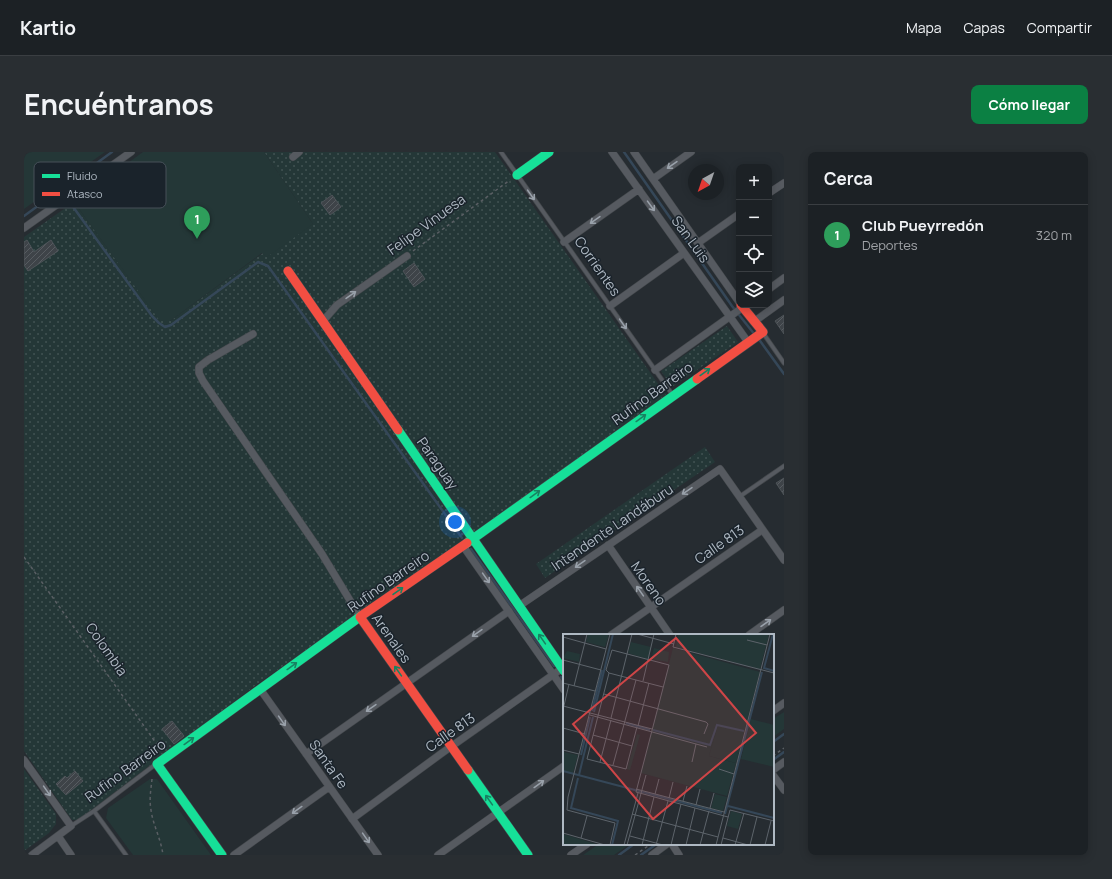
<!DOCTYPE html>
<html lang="es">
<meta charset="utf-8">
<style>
:root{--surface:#1c2125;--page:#292e32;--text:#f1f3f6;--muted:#a0a3a7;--line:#3a3e42;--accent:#0b8043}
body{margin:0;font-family:Manrope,sans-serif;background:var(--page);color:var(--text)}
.controls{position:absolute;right:12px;top:12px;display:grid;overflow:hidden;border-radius:8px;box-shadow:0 2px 10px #0003}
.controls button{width:36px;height:36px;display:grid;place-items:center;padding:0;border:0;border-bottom:1px solid var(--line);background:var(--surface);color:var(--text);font:20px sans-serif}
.compass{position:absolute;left:664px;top:12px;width:36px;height:36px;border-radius:50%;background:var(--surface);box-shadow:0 2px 10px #0003;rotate:220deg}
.you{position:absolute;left:431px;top:370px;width:14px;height:14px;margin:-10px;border:3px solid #fff;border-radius:50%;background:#1a73e8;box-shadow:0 0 0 6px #1a73e833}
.badge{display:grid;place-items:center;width:26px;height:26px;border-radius:50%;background:var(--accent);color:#fff;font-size:13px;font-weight:700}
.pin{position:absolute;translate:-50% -33px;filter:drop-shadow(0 1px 2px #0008)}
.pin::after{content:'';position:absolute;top:21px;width:14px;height:12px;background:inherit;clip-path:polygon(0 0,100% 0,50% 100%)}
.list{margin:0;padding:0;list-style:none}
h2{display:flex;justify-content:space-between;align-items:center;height:52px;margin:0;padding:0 16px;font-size:17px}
h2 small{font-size:13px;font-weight:400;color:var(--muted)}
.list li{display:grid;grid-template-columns:26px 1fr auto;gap:12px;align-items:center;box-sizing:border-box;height:60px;padding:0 16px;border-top:1px solid var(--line)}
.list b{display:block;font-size:15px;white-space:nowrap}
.list p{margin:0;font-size:13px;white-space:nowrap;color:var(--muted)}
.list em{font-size:13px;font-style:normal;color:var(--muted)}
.icon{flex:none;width:22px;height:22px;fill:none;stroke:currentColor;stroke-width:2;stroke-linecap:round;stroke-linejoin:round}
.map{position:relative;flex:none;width:760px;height:703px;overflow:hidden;border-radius:8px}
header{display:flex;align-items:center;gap:24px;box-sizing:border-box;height:56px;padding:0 20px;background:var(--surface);border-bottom:1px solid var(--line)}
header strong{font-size:19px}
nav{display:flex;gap:22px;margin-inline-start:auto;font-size:14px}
.intro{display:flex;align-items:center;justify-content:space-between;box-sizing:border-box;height:96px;padding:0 24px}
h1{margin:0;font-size:28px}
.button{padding:10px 18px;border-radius:8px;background:var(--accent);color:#fff;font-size:14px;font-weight:700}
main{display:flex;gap:24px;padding:0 24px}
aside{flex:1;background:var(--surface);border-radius:8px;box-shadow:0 2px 10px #0003}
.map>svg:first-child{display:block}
.grass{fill:url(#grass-dots)}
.green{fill:#243737}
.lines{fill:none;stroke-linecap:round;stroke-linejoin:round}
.stream{stroke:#354758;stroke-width:2.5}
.building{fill:url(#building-hatch);stroke:#4e5459}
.lane-casing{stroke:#44484c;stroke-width:5}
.street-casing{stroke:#44484c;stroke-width:8}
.fast-casing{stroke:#44484c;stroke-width:10}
.jam-casing{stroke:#44484c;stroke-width:10}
.path{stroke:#5a5f64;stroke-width:1.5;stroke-dasharray:3 3;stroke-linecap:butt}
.lane{stroke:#565a60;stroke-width:3.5}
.street{stroke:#565a60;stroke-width:7}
.fast{stroke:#16e098;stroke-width:9}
.jam{stroke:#f24e42;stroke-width:9}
.oneway{stroke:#99a1aa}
.oneway2{stroke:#188262}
.labels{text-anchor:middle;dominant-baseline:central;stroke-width:3;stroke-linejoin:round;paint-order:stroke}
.street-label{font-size:14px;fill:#afb9c3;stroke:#1a232b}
.inset-river{fill:none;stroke:#354758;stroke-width:2}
.inset-road{fill:none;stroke:#5d646b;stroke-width:1}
.view{fill:#ce4547;fill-opacity:0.15;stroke:#ce4547;stroke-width:2}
.inset-edge{fill:none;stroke:#afb9c3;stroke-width:2}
.key{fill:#1a232b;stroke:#475059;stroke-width:1}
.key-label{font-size:11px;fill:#afb9c3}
</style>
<header>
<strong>Kartio</strong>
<nav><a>Mapa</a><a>Capas</a><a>Compartir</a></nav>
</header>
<div class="intro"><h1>Encuéntranos</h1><a class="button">Cómo llegar</a></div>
<main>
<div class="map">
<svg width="760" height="703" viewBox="0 0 760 703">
<defs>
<pattern id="grass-dots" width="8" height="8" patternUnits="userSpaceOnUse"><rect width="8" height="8" fill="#243737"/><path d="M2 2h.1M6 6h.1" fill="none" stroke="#415252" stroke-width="1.8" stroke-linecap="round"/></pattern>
<pattern id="building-hatch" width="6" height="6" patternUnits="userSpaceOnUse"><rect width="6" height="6" fill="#3e4348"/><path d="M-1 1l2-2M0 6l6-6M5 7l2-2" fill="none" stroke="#575c61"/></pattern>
</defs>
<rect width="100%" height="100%" fill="#262c31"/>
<path class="grass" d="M240,0H471L642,243L447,383L228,536L58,665L54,668H48L0,599V85L50,50L136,168L146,169L239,101L289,72Z
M703,174L714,190L648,235L637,219Z
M681,295L691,310L521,426L512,412Z
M0,617L32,662V672L25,681L0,699Z"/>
<path class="green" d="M0,0H81L0,57Z
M119,0H240L289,72L243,105L238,101L146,169H136L50,50Z
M760,560V577L749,585V567Z
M126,627H133L187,703H109L82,666L84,656Z
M575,692H606L590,703H559Z"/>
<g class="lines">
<path class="stream" d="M600,0L708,154L731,183
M47,52L128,164L135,171L141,175L147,173L230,113L234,110L244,114L438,386
M0,64L88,0
M734,186L760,222
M447,397L530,514
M537,525L540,529
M749,590L760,582
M749,608L760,600
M595,703L610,692
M617,703L631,693"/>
</g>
<path class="building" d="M308,43L317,55L306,63L297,51Z
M3,88L10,100L27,88L34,99L4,119L0,113V90Z
M390,111L401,127L390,135L379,119Z
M760,163V182L751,169Z
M760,326V343L752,331Z
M148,569L160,584L150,592L138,577Z
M51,619L59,629L42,643L32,632L41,624L43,626Z"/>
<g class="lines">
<g class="lane-casing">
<path id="lane" d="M477,0L648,242
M739,181L760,211
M715,345L760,314
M70,659L102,703
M47,674L70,659L132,612"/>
</g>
<g class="street-casing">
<path id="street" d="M588,0L724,190
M610,0L715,150
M269,5L275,0
M629,27L667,0
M745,41L760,31
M0,76L107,0
M540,90L615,37
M674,91L715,62
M745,137L760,126
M586,154L660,101
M299,169L313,153L383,104
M731,169L760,148
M229,182L184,208L175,215V221L179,229L298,402L336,465
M631,218L722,153
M584,393L646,483
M439,394L540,538
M495,454L696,317L760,408
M587,483L738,378
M725,483L760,458
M236,537L354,703
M749,559L760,551
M282,602L485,459
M0,608L47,674L8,703
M749,618L760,610
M749,623L760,638
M328,667L418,601L540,515
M34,684L47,703
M648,692L655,703
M210,703L305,635
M414,703L540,614
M547,703L563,692
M628,703L643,692"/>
</g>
<g class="fast-casing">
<path id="fast" d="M493,23L525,0
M374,278L540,519
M443,391L673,227
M444,618L504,703
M198,703L133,612L337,464"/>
</g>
<g class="jam-casing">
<path id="jam" d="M264,119L374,278
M673,227L739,180L717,153
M337,464L443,391
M336,465L444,618"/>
</g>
<path class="path" d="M389,99L486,28
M0,405L137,598
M749,604L760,596
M128,627C127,637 125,647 127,658C129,673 137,687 139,703
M611,703L627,692"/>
<use href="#lane" class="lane"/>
<use href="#street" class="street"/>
<use href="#fast" class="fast"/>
<use href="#jam" class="jam"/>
</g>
<defs><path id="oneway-shaft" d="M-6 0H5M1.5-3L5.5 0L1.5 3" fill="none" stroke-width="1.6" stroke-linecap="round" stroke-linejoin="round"/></defs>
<g class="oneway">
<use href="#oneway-shaft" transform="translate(648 13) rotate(145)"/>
<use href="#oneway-shaft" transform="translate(507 43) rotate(55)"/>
<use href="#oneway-shaft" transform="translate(627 54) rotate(54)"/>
<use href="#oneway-shaft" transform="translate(571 68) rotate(145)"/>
<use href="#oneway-shaft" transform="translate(327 143) rotate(-35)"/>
<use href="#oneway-shaft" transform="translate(599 172) rotate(55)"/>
<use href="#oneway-shaft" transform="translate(663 339) rotate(146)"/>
<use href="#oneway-shaft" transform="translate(556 412) rotate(145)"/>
<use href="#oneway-shaft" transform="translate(462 426) rotate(55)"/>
<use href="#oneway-shaft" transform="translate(616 439) rotate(-125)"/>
<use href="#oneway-shaft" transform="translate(742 471) rotate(-35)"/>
<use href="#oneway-shaft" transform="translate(453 481) rotate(145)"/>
<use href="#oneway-shaft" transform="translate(347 556) rotate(145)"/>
<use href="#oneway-shaft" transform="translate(258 569) rotate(55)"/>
<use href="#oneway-shaft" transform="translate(515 632) rotate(-36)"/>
<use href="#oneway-shaft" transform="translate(23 639) rotate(55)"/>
<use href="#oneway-shaft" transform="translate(273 658) rotate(144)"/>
<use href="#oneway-shaft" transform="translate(342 686) rotate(55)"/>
</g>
<g class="oneway2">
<use href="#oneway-shaft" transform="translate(681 220) rotate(-36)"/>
<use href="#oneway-shaft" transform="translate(617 266) rotate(-36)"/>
<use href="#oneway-shaft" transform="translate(511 342) rotate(-36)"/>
<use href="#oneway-shaft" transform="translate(374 439) rotate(-35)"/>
<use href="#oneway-shaft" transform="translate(518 487) rotate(-125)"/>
<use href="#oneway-shaft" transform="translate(268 514) rotate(-36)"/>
<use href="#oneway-shaft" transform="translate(374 519) rotate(-125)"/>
<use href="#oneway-shaft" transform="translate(165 589) rotate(-36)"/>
<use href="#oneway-shaft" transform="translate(465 648) rotate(-125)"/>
</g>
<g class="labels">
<g class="street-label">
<text transform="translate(402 72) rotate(-36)">Felipe Vinuesa</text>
<text transform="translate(667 87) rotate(54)">San Luis</text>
<text transform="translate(574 114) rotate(55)">Corrientes</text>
<text transform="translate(628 241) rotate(-36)">Rufino Barreiro</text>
<text transform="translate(414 311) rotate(55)">Paraguay</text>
<text transform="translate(588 375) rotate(-34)">Intendente Landáburu</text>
<text transform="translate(695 392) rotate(-35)">Calle 813</text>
<text transform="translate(364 429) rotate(-35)">Rufino Barreiro</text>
<text transform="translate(625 431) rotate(55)">Moreno</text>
<text transform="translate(368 486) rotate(55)">Arenales</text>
<text transform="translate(83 497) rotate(55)">Colombia</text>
<text transform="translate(426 580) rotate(-35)">Calle 813</text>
<text transform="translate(305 612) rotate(55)">Santa Fe</text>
<text transform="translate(101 618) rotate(-36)">Rufino Barreiro</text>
</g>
</g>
<g transform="translate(539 482)">
<rect width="211" height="211" fill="#262c31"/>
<path d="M25,0H46L42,13L23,8ZM115,0H206L197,35L113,13ZM68,8L88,13L85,25L65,19ZM110,14L197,38L181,98L155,92L146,122L173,129L164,162L78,139ZM74,100L77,101L67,136L64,135ZM0,118L15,121L10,139L0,137ZM152,160L164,163L160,177L148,174ZM168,177L179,180L175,195L164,192ZM0,200L37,211H0Z" fill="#243737"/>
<path d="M91,14L106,18L105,28L88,25ZM4,17L17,20L16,28L0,24ZM188,85L211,91V133L178,125ZM155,91L181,98L173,129L146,122Z" fill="#243737"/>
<path class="inset-river" d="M210,0L201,34L211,37M29,77L39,36M31,78L50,0M63,89L87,96M90,96L147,111L154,91L181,97M18,121L27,83M0,137L159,179M16,141L30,83M15,144L8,174L55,187L49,211M165,172L211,184M162,180L199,38"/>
<path class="inset-road" d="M74,0L111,10M113,0L110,13L211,39M0,3L43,15M184,6L204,11M0,26L38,36M46,39L100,53M80,47L91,0M0,49L32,57M11,52L24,0M41,60L143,88L145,90L141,100M0,72L89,95M0,76L6,50M27,81L144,113M48,84L69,0M75,92L86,49M74,93L63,135L24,125L46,39L43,36L49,16L106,31L73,158L165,183M0,94L22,100M30,101L69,112M0,116L16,120M37,128L48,86M129,128L133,110M50,131L73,46M156,135L171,140M73,155L161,178M92,160L96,145M106,164L110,148M120,167L124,152M133,171L137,155M147,174L151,159M69,180L155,203M0,199L42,211M67,202L100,211M18,204L24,182M160,204L185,211M47,211L52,189L4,176L5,163L47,0M61,211L75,159M64,211L83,141M79,211L91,163M93,211L105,167M108,211L118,170M123,211L132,174M137,211L146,177M153,211L207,0M158,211L167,176L211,187M172,211L181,179M187,211L194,183M202,211L208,187"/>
<path class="view" d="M113,4L193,99L90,185L10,90Z"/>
<rect width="211" height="211" class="inset-edge"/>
</g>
<rect x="10" y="10" width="132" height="46" rx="6" class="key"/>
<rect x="18" y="22" width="18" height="4" fill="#16e098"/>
<rect x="18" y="40" width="18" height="4" fill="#f24e42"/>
<g class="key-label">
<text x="43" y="28">Fluido</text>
<text x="43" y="46">Atasco</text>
</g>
</svg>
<div class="controls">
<button>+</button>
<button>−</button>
<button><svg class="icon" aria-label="locate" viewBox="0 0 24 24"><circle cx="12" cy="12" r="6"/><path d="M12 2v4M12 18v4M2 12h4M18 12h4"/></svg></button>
<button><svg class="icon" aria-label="layers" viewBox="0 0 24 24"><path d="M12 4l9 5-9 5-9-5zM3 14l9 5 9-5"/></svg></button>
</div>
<svg class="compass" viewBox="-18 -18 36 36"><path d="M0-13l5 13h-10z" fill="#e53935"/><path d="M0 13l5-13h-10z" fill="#a0a3a7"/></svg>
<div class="you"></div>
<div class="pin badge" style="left:173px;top:87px;background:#2e9e5b">1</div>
</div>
<aside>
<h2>Cerca<small></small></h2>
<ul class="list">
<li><span class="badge" style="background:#2e9e5b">1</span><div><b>Club Pueyrredón</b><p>Deportes</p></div><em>320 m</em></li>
</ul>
</aside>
</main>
